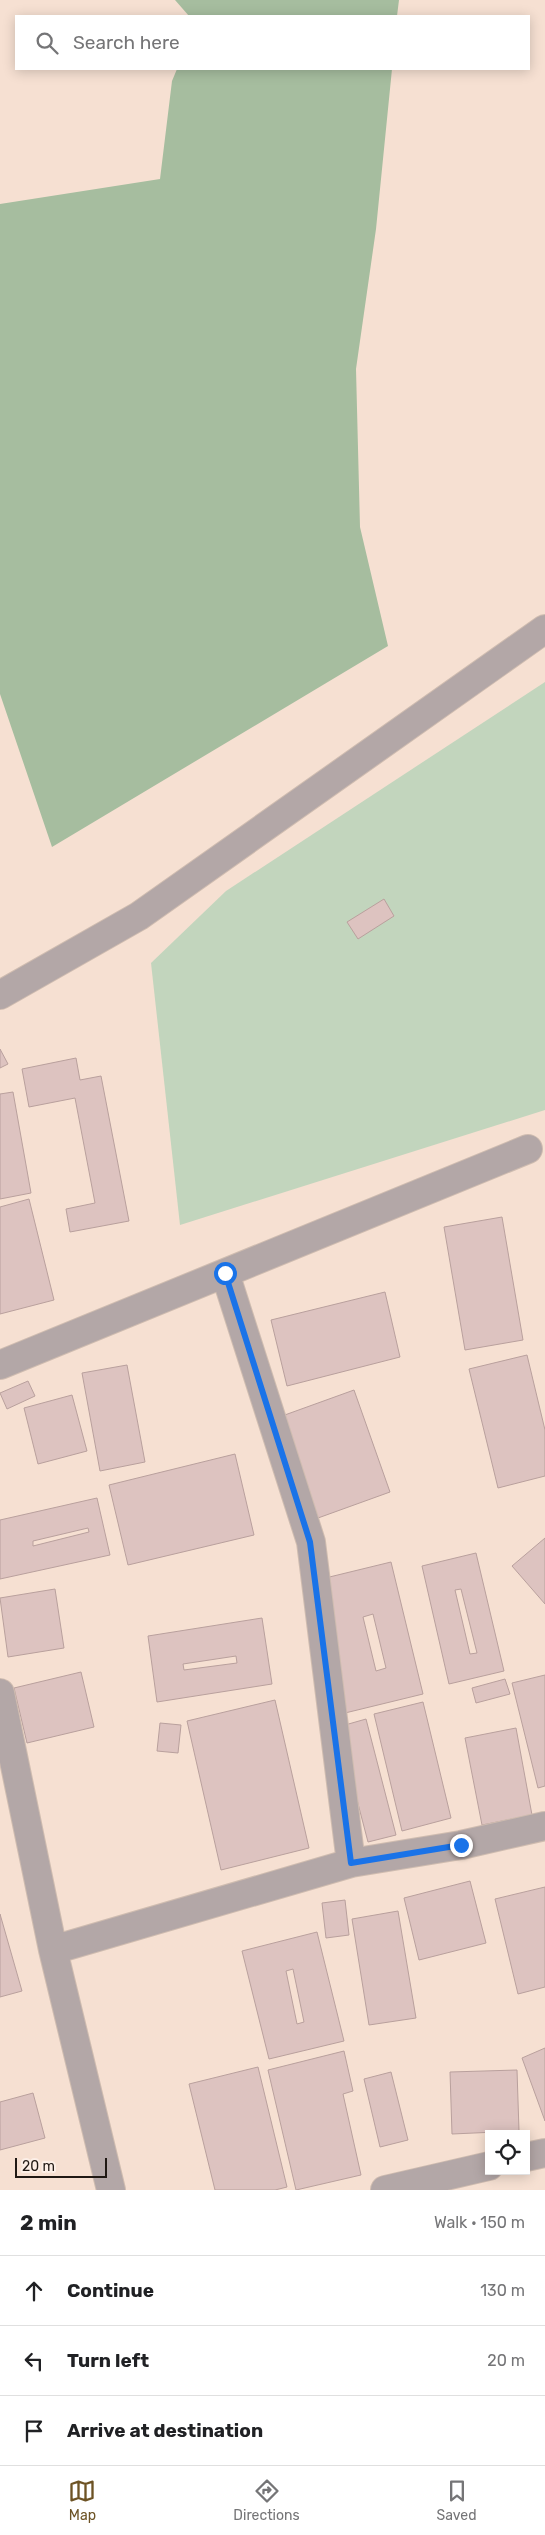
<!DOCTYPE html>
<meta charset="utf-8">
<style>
:root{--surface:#fff;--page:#f6f6f6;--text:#202124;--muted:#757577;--line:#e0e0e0;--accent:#6d5325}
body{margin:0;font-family:Rubik,sans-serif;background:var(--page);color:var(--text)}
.controls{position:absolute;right:15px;bottom:15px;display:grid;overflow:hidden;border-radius:0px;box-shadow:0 2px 12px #0003}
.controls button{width:45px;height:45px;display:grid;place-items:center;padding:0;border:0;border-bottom:1px solid var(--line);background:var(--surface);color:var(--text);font:25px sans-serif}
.scale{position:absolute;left:15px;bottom:12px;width:92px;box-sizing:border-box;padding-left:5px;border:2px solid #201914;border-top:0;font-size:14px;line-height:18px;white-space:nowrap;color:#201914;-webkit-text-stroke:4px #fcefe7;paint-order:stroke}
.stop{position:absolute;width:15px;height:15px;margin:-11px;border:4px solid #1a73e8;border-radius:50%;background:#fff}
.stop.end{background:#1a73e8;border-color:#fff;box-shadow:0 1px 5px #0008}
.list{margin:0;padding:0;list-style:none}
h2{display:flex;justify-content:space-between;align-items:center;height:65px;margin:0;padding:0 20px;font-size:21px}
h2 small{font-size:16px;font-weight:400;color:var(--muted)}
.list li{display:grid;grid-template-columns:32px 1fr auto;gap:15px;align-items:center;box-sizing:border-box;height:70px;padding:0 20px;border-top:1px solid var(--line)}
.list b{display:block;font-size:19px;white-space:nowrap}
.list em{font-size:16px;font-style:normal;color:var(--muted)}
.icon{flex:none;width:28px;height:28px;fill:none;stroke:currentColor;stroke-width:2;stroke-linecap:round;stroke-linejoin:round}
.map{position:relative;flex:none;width:545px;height:2190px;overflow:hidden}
.search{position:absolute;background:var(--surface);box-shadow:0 2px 12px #0003;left:15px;right:15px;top:15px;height:55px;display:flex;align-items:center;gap:12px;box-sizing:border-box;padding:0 18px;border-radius:0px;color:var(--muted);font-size:19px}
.sheet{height:275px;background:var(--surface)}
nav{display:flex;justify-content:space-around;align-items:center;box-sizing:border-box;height:70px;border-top:1px solid var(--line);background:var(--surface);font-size:14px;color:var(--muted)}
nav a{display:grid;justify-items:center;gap:2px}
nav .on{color:var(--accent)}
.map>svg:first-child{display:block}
.green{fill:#c2d5bd}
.forest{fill:#a6bd9f}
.building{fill:#ddc3c0;stroke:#b9a09d;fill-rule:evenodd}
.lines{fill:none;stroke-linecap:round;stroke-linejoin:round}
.minor-casing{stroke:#cfbcb0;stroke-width:30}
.minor{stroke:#b3a7a7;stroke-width:28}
.route{stroke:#1a73e8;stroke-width:6}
</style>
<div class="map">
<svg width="545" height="2190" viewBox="0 0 545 2190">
<rect width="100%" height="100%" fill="#f6e0d2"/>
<path class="green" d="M545,682V1110L180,1225L151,963L226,891Z"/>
<path class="forest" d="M175,0H399L397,16H189Z
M177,69H392L376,229L356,369L360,527L388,646L52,847L0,694V204L160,179L172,81Z"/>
<path class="building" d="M384,899L394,916L358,939L347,922Z
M0,1049L8,1064L0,1068Z
M76,1058L80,1080L101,1076L129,1221L70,1232L66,1209L95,1203L75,1098L29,1107L22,1069Z
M13,1092L31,1193L0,1199V1094Z
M29,1199L54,1300L0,1314V1207Z
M502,1217L523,1340L465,1350L444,1227Z
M385,1292L400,1357L287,1386L271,1320Z
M527,1355L545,1430V1476L498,1488L469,1369Z
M127,1365L145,1462L100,1471L82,1373Z
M28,1381L35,1396L7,1409L0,1393Z
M354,1390L390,1492L318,1518L282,1416Z
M72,1395L87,1451L38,1464L24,1408Z
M235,1454L254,1535L128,1565L109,1485Z
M97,1498L110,1555L0,1579V1520ZM88,1528L89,1532L33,1546V1541Z
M545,1538V1604L512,1566Z
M476,1553L504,1671L449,1684L422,1566ZM461,1589L477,1653L470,1654L455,1590Z
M391,1562L423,1694L345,1713L313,1581ZM373,1614L386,1668L376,1671L363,1617Z
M55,1589L64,1648L8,1657L0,1598Z
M262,1618L272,1684L157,1702L148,1636ZM236,1656L237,1663L184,1670L183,1664Z
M81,1672L94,1727L27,1743L14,1688Z
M545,1675V1786L538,1788L512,1683Z
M505,1679L510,1694L476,1703L472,1688Z
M275,1700L309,1848L221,1870L187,1721Z
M423,1702L451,1818L402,1831L374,1714Z
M366,1719L396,1835L368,1842L338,1727Z
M160,1723L181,1725L178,1753L157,1751Z
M516,1728L532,1815L482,1825L465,1738Z
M470,1881L486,1943L419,1960L404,1898Z
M545,1887V1987L518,1994L495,1899Z
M345,1900L349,1935L326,1938L322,1903Z
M398,1911L416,2018L369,2025L352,1919Z
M0,1914L22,1991L0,1997Z
M317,1932L344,2041L269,2059L242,1951ZM293,1969L304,2022L297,2024L286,1971Z
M545,2048V2121L522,2058Z
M344,2051L353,2091L343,2094L361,2175L296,2190L268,2070Z
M258,2067L287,2187L275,2190H215L189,2084Z
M517,2070L519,2131L452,2134L450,2072Z
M391,2072L408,2140L380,2147L364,2079Z
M33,2093L45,2138L0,2150V2102Z"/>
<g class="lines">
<g class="minor-casing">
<path id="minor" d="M0,995L139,916L545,629
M225,1273L311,1542L351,1863
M0,1365L528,1149
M0,1693L53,1950L111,2190
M53,1950L351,1863L461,1845L545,1826
M526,2157L545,2153
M385,2190L489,2166"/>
</g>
<use href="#minor" class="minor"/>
</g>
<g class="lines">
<path class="route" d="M225,1273L310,1542L351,1863L461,1845"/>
</g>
</svg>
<div class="controls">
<button><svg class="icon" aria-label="locate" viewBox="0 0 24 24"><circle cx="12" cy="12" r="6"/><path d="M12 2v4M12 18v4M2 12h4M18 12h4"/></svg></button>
</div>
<div class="scale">20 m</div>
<div class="stop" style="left:225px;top:1273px"></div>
<div class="stop end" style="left:461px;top:1845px"></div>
<div class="search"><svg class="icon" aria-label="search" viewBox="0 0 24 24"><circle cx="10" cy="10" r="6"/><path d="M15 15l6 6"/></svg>Search here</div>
</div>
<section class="sheet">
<h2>2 min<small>Walk · 150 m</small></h2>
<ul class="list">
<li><svg class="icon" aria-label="ahead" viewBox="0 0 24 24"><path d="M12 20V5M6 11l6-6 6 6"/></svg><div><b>Continue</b></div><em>130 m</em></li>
<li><svg class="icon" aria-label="left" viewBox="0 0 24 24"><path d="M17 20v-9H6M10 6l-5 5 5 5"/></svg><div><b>Turn left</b></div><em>20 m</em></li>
<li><svg class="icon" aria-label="arrive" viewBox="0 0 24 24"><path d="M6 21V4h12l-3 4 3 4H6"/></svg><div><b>Arrive at destination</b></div></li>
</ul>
</section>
<nav>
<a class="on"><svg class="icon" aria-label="map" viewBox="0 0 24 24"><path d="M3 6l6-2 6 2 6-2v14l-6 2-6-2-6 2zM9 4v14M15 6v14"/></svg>Map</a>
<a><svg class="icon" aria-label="directions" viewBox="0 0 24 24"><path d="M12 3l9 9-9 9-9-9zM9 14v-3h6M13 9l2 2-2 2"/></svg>Directions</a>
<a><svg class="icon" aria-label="saved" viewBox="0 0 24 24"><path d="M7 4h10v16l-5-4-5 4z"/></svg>Saved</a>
</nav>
